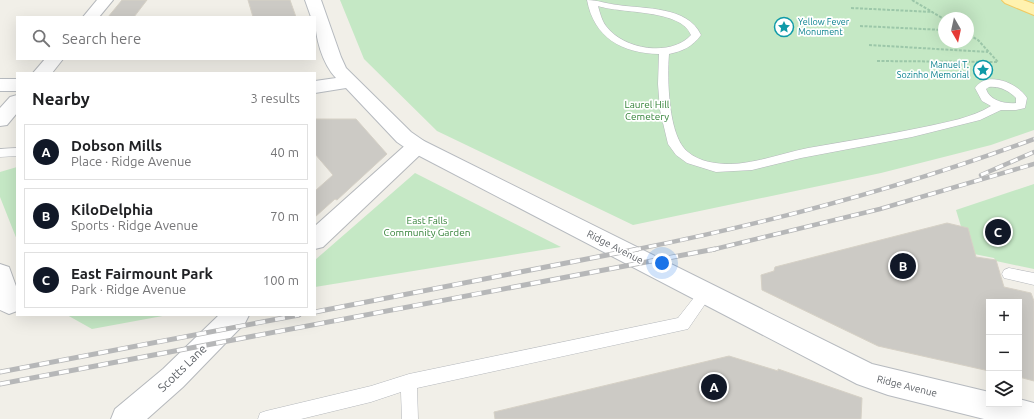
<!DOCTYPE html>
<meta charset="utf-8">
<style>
:root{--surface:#fff;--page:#f2f2f2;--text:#202124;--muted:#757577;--line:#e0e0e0;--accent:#111827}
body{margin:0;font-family:Ubuntu,sans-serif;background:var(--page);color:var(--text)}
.controls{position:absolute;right:12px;bottom:12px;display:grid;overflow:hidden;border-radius:0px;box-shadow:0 4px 16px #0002}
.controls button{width:36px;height:36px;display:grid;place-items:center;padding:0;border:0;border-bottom:1px solid var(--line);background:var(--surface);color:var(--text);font:20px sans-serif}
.compass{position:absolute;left:938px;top:12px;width:36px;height:36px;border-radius:50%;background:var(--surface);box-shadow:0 4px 16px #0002;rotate:171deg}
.you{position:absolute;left:662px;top:263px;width:14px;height:14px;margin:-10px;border:3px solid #fff;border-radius:50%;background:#1a73e8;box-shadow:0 0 0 6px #1a73e833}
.badge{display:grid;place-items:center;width:26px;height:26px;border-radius:50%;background:var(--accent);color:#fff;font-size:13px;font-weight:700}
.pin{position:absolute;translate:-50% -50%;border:2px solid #fff;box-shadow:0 1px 4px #0006}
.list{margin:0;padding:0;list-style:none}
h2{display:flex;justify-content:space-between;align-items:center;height:52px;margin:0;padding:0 16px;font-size:17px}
h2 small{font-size:13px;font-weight:400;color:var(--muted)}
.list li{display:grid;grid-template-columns:26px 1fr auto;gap:12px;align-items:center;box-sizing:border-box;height:56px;margin:0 8px 8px;padding:0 8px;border:1px solid var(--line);border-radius:0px}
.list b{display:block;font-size:15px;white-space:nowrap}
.list p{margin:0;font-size:13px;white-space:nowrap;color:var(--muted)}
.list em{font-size:13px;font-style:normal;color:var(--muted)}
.icon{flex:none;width:22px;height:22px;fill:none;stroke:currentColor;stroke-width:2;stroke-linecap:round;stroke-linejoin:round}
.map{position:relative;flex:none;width:1034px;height:419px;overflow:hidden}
.search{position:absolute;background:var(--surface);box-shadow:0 4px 16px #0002;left:16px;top:16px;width:300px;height:44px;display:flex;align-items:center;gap:10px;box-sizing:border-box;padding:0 14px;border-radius:0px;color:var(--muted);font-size:15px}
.panel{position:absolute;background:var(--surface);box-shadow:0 4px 16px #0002;left:16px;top:72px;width:300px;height:244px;border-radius:0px}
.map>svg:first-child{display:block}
.green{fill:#c5e8c5;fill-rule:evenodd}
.building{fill:#cccac5;stroke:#d6d1c6}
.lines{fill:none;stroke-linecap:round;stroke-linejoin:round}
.lane-casing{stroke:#b5b8bc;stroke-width:1}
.street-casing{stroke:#b5b8bc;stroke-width:2}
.secondary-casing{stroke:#b6babf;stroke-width:2}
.primary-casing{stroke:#f2c960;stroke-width:2}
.path{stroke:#9cc7a9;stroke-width:2;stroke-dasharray:3 1.5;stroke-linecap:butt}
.lane{fill:#fff;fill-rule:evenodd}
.street{fill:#fff;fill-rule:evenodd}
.secondary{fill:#fff;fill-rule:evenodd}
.primary{fill:#fff2af;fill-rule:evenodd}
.rail-far1-casing{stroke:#b6b7b8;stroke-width:4.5}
.rail-casing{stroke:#b6b7b8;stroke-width:5}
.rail-far1{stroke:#fff;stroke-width:3;stroke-dasharray:8;stroke-linecap:butt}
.rail{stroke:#fff;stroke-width:3.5;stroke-dasharray:10;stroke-linecap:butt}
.labels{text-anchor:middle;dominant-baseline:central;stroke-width:3.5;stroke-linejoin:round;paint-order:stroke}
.far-culture-label{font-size:9px;fill:#0d838f;stroke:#fff;text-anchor:start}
.park-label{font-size:10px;fill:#348238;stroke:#fff}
.street-label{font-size:10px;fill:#5f6368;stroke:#fff}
.near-street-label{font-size:12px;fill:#5f6368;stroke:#fff}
</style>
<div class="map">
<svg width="1034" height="419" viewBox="0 0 1034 419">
<rect width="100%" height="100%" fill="#f1efe8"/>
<path class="green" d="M340,0H1034V130L991,145L881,173L633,225L437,131L364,59ZM944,18H968V42H944Z
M17,167V240L0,197V172Z
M415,173L561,247L315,287V260Z
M1034,184V269L996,261L994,258L969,253L956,210Z
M67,315H168L92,329Z"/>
<path class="building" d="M122,0H147L134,17H108Z
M248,0H290L296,17H253Z
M315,119H356L387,154L337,200L335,199L315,217V191L333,175L315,154Z
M947,223L968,228L976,257L996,260L1004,287L1031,293L1034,301V381L1019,377V302H989V371L878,346L762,290L761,275L774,271L775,267Z
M729,356L778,371V369L862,398L861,419H495L494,412Z"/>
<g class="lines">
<g class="lane-casing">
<path id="lane" d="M587,0C598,0 607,4 618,5C644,9 688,6 701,35C692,47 683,51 669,54C667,78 668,137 688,152C700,162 716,164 731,164C757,163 783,153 808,148C847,141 886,135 924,127C947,122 971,118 991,106L982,101L975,88C987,70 1018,83 1027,98L1025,108L1016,110H1001L980,120L912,137L801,158L752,170L716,172L687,163L676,155L668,144L660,110L658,84L659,54C622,53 594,38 587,0ZM598,6C622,14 681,9 691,35C671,57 624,50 606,26C602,21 600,13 598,6ZM989,87C1000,86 1009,91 1016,98V103C1005,104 990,101 986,89Z
M17,148V156L0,157V149Z
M1009,268L1034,273V285L1004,278L1002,274L1004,270Z
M705,288L710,290L712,294L688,329L417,388L418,419H402L401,392L371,402L301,419H258L260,413L266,411L371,386L409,374L678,318L700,290Z"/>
</g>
<g class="street-casing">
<path id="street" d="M97,0H113L99,17H83Z
M45,59H63L52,73H33Z
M17,95V113L7,125L0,126V108L10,97Z
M417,139L424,141L427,146L424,151L323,247L315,249V226L410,141Z
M0,264L9,267L17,289V311L9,314L0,310Z
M219,315H249L245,323L183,387L147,419H111L115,409L163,369Z"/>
</g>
<g class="secondary-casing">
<path id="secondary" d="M305,0H321L341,57L346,68L411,132L424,141L872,364L989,392V404H1019V399L1034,403V419H984L888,395L857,384L410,151L397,142L346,88L315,93V81L336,78C322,63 315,37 315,17H311Z
M0,79H17V91H0Z"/>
</g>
<g class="primary-casing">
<path id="primary" d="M1002,0H1023L1034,4V15L1005,3Z"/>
</g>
<path class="path" d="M912,0L944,19
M851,8L933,12
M860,26L944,30
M869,45L988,52
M877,61L998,62L978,40L968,34"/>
<use href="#lane" class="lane"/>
<use href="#street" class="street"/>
<use href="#secondary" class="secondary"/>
<use href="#primary" class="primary"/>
<g class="rail-far1-casing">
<path id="rail-far1" d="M981,175L1034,152
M633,250C769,223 904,187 1034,139
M711,250L880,209L1034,164"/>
</g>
<g class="rail-casing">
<path id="rail" d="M315,312L638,249
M0,372L299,315
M0,384L715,249"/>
</g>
<use href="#rail-far1" class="rail-far1"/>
<use href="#rail" class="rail"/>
</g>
<defs>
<g id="sight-ring" transform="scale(1)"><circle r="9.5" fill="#fff" stroke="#0f9aa8" stroke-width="1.5"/><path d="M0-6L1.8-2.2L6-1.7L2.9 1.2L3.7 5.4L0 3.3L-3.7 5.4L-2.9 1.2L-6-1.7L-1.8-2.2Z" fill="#0f9aa8"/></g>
</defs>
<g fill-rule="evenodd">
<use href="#sight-ring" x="784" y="27"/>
<use href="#sight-ring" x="983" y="70"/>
</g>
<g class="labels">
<g class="far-culture-label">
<text x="798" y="22">Yellow Fever<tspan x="798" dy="10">Monument</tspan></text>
<text x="969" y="65" text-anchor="end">Manuel T.<tspan x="969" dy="10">Sozinho Memorial</tspan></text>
</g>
<g class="park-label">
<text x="647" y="104">Laurel Hill<tspan x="647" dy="12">Cemetery</tspan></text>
<text x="427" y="220">East Falls<tspan x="427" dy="12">Community Garden</tspan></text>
</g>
<g class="street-label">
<text transform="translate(615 247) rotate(27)">Ridge Avenue</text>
<text transform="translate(907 386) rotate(14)">Ridge Avenue</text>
</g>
<g class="near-street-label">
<text transform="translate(182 368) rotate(-44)">Scotts Lane</text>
</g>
</g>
</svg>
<div class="controls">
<button>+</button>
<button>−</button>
<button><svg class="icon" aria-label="layers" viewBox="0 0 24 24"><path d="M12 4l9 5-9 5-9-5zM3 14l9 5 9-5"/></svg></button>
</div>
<svg class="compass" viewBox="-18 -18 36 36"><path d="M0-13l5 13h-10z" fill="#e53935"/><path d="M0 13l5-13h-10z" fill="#757577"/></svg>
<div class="you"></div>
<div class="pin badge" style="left:714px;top:387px">A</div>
<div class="pin badge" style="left:903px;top:266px">B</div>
<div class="pin badge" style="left:998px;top:232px">C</div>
<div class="search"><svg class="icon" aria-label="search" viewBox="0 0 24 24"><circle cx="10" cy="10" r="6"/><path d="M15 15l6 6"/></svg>Search here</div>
<section class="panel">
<h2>Nearby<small>3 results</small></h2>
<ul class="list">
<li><span class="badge">A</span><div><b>Dobson Mills</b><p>Place · Ridge Avenue</p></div><em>40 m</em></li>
<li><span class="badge">B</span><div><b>KiloDelphia</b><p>Sports · Ridge Avenue</p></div><em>70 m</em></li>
<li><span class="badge">C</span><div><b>East Fairmount Park</b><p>Park · Ridge Avenue</p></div><em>100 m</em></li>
</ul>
</section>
</div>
